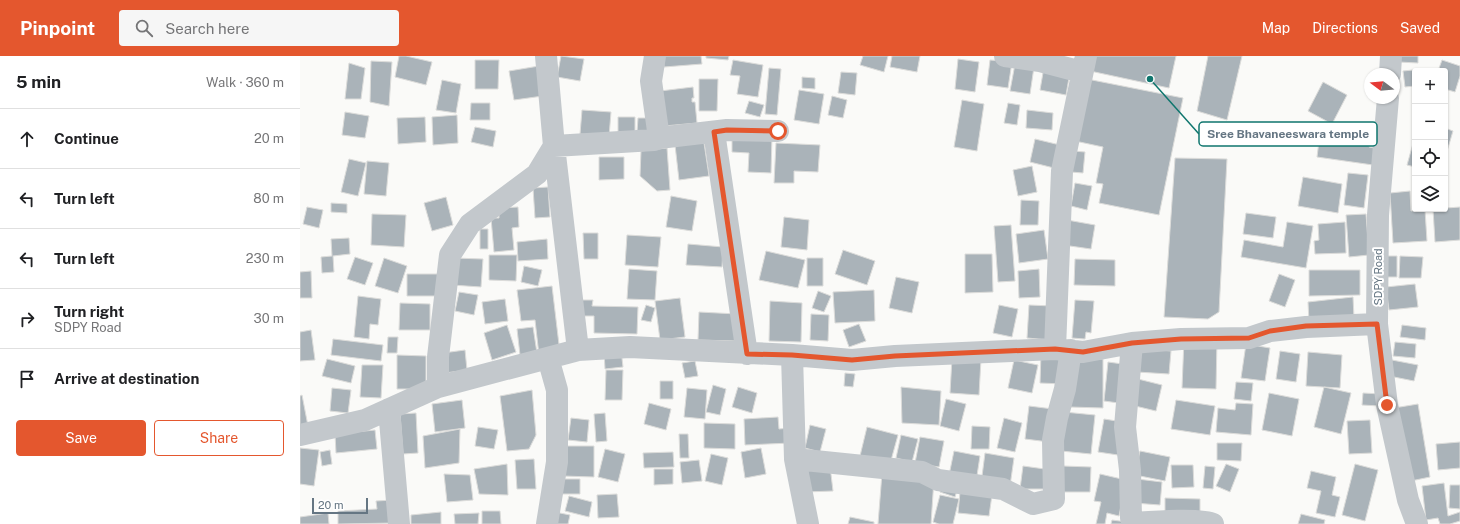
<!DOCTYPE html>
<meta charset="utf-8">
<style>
:root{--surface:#fff;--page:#f6f6f6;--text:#202124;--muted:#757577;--line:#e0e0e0;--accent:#e4572e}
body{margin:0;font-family:"Public Sans",sans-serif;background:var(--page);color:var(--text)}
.controls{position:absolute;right:12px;top:12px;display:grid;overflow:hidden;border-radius:4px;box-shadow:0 1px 3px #0004}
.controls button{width:36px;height:36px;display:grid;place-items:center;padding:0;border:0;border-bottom:1px solid var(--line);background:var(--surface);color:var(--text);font:20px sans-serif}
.compass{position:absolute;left:1064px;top:12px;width:36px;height:36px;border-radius:50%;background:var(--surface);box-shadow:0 1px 3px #0004;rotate:286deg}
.scale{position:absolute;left:12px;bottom:10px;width:56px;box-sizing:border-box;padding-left:4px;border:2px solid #657683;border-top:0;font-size:11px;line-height:14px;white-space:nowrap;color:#657683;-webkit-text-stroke:3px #fff;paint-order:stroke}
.stop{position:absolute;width:12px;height:12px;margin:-9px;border:3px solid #e4572e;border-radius:50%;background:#fff}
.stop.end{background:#e4572e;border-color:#fff;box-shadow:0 1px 4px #0008}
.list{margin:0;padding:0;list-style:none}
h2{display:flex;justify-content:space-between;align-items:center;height:52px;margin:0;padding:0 16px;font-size:17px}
h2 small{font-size:13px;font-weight:400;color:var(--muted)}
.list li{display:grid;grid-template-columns:26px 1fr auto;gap:12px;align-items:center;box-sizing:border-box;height:60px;padding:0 16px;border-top:1px solid var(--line)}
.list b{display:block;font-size:15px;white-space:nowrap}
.list p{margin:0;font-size:13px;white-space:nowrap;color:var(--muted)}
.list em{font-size:13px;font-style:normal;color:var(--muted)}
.actions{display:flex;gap:8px;padding:12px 16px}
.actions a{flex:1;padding:9px 0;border:1px solid var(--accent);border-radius:4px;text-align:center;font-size:14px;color:var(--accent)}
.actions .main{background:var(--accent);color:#fff}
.icon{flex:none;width:22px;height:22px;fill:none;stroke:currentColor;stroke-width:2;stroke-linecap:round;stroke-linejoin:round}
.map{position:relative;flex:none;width:1160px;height:468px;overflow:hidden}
header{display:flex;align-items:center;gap:24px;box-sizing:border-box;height:56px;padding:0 20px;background:var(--accent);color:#fff}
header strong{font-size:19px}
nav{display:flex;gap:22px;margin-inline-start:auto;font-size:14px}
.search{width:280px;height:36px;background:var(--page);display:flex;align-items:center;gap:10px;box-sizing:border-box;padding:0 14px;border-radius:4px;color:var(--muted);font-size:15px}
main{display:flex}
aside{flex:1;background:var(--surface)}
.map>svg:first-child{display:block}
.building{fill:#aab3b9;stroke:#dcdcda}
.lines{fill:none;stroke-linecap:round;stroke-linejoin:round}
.minor{stroke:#c3c8cc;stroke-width:22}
.route{stroke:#e4572e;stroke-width:5}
.labels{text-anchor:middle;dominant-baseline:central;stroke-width:4;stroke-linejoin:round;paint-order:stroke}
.street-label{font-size:11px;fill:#657683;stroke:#fff}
.leader{fill:none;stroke:#0f766e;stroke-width:1.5}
.callout-dot{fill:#0f766e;stroke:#fff;stroke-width:1.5}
.callout{fill:#fff;stroke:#0f766e;stroke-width:1.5}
.callout-label{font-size:12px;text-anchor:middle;font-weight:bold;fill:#657683}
</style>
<header>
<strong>Pinpoint</strong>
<div class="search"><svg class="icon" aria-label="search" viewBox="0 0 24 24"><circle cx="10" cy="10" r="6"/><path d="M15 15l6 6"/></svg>Search here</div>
<nav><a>Map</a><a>Directions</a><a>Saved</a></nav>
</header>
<main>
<aside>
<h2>5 min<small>Walk · 360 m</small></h2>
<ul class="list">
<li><svg class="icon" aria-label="ahead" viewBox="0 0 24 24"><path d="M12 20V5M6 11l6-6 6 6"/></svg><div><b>Continue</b></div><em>20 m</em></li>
<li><svg class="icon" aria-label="left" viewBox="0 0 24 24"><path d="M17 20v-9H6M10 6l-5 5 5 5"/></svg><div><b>Turn left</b></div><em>80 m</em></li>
<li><svg class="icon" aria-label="left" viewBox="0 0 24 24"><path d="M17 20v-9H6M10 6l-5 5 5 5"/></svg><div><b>Turn left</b></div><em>230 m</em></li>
<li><svg class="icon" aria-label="right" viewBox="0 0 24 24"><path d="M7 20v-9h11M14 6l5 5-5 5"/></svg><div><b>Turn right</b><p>SDPY Road</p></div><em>30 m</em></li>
<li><svg class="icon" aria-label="arrive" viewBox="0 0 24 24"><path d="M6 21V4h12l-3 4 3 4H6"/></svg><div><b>Arrive at destination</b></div></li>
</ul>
<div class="actions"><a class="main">Save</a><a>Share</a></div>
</aside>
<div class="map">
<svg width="1160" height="468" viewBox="0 0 1160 468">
<rect width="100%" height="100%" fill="#fafaf8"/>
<path class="building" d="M99,0H106L132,6L126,29L95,21Z
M261,0L284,3L280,25L257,21Z
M363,0H401L402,8L364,11Z
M406,0H429L428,4L406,2Z
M563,0H588L584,16L560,9Z
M592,0H620L617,16L590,11Z
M793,0H876L869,32L790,15Z
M908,0H942L927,64L897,55Z
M1100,0H1118V7L1099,6Z
M658,3L679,6L675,36L655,33Z
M175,4H199L198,33H175Z
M433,4L463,9L458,41L437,38L440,20L430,19Z
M690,4L712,6L708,32L687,29Z
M1142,4L1160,10V20L1155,36L1145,33V15H1138Z
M71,5L92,6L89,50L70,46Z
M49,7L65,12L61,43H45Z
M715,8L734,11L730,38L710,35Z
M239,10L243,40L214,44L209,15Z
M744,11L770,16L766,39L740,34Z
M469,12L481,13L477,59L465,58Z
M1113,14L1115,30L1105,31L1103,15Z
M541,16L557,17L555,39L538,37Z
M502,21L515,22V33L502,32Z
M399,23H418L417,55H399Z
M787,23L883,42L859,159L799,147L803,128L796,127L803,91L775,85Z
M142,24L161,28L156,57L136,54Z
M1023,26L1047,39L1032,68L1008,55Z
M393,31L394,42H392V46H395L397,67L364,70L360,35Z
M499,34L524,38L519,68L494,64Z
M532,40L547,44L543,62L528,59Z
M662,44L684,48L677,95L654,91Z
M449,45L464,49L460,61L445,57Z
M171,47H190V64H170Z
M708,47L720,49L717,69L704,67Z
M282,54L311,56L309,81L280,78Z
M727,54L753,57L752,74L726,72Z
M45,56L69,60L65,82L42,79Z
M157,59L158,87L133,89L132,61Z
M125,61L126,86L98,88L97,62Z
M318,61H335V79H318Z
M338,62H351L350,75L337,76Z
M1021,69L1072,77L1069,91L1075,92L1073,109L1017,101Z
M175,71L196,75L193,91L171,86Z
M1145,72L1153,75L1145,102Z
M432,79L472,80L471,117L448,116L449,97L432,96Z
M735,83L760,89L754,112L730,106Z
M1114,84H1115V111L1107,109Z
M404,87L409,120L379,124L375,89Z
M476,87L520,89L518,116L494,115V127H474Z
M367,92L370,134L357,135L340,120L341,95Z
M773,95L785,96L783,117L771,116Z
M299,101H324V123L299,124Z
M875,102L927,103L919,256L908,263L864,261Z
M49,103L66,107L58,140L41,136Z
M67,105L89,107L86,140L64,138Z
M732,110L737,136L718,140L713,114Z
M1048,117L1068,119L1064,152L1044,149Z
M1003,121L1042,128L1038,157L998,150Z
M775,127L792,130L787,154L771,150Z
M248,131L250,161L235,162L233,132Z
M1110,135L1111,155L1125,154L1127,185L1093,187L1090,137Z
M371,140L397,145L392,175L366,171Z
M146,141L153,169L132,175L124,147Z
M721,144L739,145L738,169H720Z
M31,147L47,148V157L31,156Z
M7,151L23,154L19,172L3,168Z
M218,151L219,171L212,172L214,194L194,196L191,162H199V152Z
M1160,151V184L1135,186L1133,153Z
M946,157L976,161L973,182L943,178Z
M72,158L106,159L104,191L71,189Z
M1066,158L1069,199L1049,201L1046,159Z
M484,161L509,164L507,194L481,191Z
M767,164L795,169L791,193L763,189Z
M987,166L1013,170L1006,212L941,201L944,184L983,191Z
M1045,166L1046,197L1015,198L1014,185L1019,184L1018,168Z
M711,169L715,225L698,226L694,170Z
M180,173H188V193H180Z
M744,174L748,203L719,207L716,178Z
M283,177H298V203H284Z
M327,179L361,181L358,211L325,209Z
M49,182L50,198L33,200L34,216L22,217L21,201L32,200L31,183Z
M247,183L248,203L218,205L217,186Z
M388,188L423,191L422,211L386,209Z
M543,194L575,205L567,229L535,218Z
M466,195L505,204L498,232L459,224Z
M665,198H692L693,236L665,237Z
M189,199H217L216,225L189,224Z
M1086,200H1097V221H1086Z
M1100,200L1123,201L1121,222H1099Z
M55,201L73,207L65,229L47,223Z
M84,202L107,210L98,237L75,230Z
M154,202L183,203L181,231L152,229Z
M507,202H523V230H507Z
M775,203L815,204V230L774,229Z
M224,210L242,214L238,230L221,226Z
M329,213L357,215L355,244L327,243Z
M739,213L740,241L719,242L718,215Z
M1009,214H1060V239L1009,240Z
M11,215L12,242H0V216Z
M107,218H140V240H107Z
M979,218L995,224L985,251L969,245Z
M596,221L619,226L612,257L589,252Z
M1115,228L1118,251L1089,254L1086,231Z
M252,230L260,297L239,299L235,264L221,265L217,234Z
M574,234L575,265L535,267L533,236Z
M518,235L531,240L524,256L512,252Z
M159,236L178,239L174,259L155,255Z
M58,240L81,243L78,269L70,268L69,283L54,281Z
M1053,241L1054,262L1009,266L1008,246Z
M380,242L385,281L360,284L355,245Z
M205,243L208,265L185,268L182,246Z
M280,244H293L292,250L338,251L337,278L294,277V260H279Z
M775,244L794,245L791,277L786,276L785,283L772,282Z
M470,245L502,247L501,286L469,285Z
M100,247L130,248V274H99Z
M346,249L355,252L351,266L341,264Z
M699,249L718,253L712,281L693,277Z
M729,249L752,250L750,284L727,282Z
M399,256L437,258L435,285L398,284Z
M511,258L529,259L528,285L510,284Z
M559,268L566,285L549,291L543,274Z
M207,269L216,296L192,304L184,277Z
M1102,269L1126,272L1125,284L1100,281Z
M233,271L237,297L220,299L217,273Z
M11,274L15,304L0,305V276Z
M88,281H98L97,297H87Z
M33,283L83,289L81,305L31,299Z
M884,283H917L916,333L882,332Z
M1095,286L1116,288L1115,302L1093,300Z
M946,288L970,292L965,325L941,322Z
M838,292L871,295L869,318L837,316Z
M165,294L167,314L145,317L143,297Z
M321,294L323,311L305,313L304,296Z
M980,295L1000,298L996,326L976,323Z
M1008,296L1042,299L1040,332L1006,330Z
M741,297L766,298L764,328L740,327Z
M97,299L126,300V333H97Z
M652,302L681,303L679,339L650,337Z
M27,303L55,310L51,327L22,320Z
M771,303H803V352L770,351Z
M714,304L738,309L732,337L708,332Z
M1092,304L1118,309L1114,325L1089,320Z
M395,305L398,320L385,322L382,307Z
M808,306L830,309L826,348L804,345Z
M62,309H83L81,342L60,341Z
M306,314H323L322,344H305Z
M545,317L555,318L553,331L544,330Z
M838,323L862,329L856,355L831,349Z
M360,325H373V343H360Z
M936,326L953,327L951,345L934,343Z
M413,329L426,333L420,359L406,356Z
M438,331L457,337L452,357L432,351Z
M601,331L641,335L639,369L602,367Z
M1024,331L1051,337L1041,378L1014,371Z
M32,332L51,334L48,357L30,355Z
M387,332L407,334L405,363L384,361Z
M232,334L236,379L229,393L207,395L200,340Z
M969,337L999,343L992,380L962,374Z
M1063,337L1081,338L1080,350L1062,349Z
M2,339L8,370L0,371V340Z
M646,343L666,348L659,375L640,370Z
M162,344L165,372L135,376L132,348Z
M876,344L915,350L910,379L871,373Z
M349,347L371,353L366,374L344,368Z
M936,347L953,348L951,379L916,376L918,352L935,354Z
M1118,348L1130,421L1106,426L1094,352Z
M729,350L753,353L749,386L725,383Z
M764,356L795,359L791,398L761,395Z
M116,357L118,397L103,398L100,358Z
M305,357L307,385L296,386L294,358Z
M478,361L479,373L490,372L491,387L445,389L444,363Z
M271,362L289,364L287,386L268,384Z
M704,362L722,367L715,396L697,392Z
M804,363L823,366L818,399L798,396Z
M1070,364L1072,397L1049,398L1047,365Z
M404,367L435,368V393L404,392Z
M510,369L526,373L520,396L505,392Z
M672,370L690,371L689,393H671Z
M178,371L198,374L194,393L175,390Z
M567,371L598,379L590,408L560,400Z
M160,373L159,407L125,412L123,380Z
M75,374L77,393L36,397L35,378Z
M379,378H388L389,402H380Z
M601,379L618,383L612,406L596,402Z
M620,381L644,385L639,411L615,407Z
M1160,386V412L1138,414L1136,388Z
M917,387H942L941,405L917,404Z
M264,390H294V421L263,420Z
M0,392L19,394L14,430L0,428Z
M461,392L466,418L445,422L441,396Z
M305,393L325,398L318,426L298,421Z
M30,394L32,408L22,410L20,396Z
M654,395L680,400L676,426L648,424Z
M840,395L870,401L865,425L835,419Z
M373,396L374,411L344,412L343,397Z
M685,397L714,402L710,430L681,428Z
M411,398L428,402L422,429L405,425Z
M234,403L236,433H217L215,404Z
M399,404L402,425L382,427L380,406Z
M207,408L208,439L179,438L174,413Z
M504,408L530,410L533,435L505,436Z
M926,408L939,413L930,436L916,430Z
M1055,408L1078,414L1065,465L1042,459Z
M871,409H893L894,431L872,432Z
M723,410L752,414L749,433H720Z
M763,410L791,411L790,436H762Z
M905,410L915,411L913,433L903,432Z
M354,413H373V428L354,429Z
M1011,415L1036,421L1032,439L1040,441L1035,461L1016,457L1021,435L1007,432Z
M582,417L634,423L631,468H578Z
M144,418L170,419L173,444L147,446Z
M800,418L826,424L819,460L807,457L805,468H796L801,446L794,445Z
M258,423H280V438H258Z
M837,423L862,426L860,449L834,447Z
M642,426L658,431L655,441L640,436Z
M1144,427L1148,460L1160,456V465L1150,468H1140L1138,462L1126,464L1122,430Z
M1150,429H1160V453L1149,452Z
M660,436L692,439L689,460L658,457Z
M317,438L319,461L298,462L297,439Z
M640,439L659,443L653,468H639L633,466Z
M269,440L292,446L289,461L265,455Z
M865,442L900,443V463L865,462Z
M93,444L94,467L38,468V455L77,453L76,445Z
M182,455H200L201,468H182Z
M141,456V468H111V459Z
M255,456L270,459L268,468H252Z
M28,457L29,468H0V461Z
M179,457L178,468H155L154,458Z
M1001,458L1025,464L1024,468H998Z
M550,461L574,466V468H548Z
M812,464L827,466L826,468H811Z"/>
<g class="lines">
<path class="minor" d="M246,0L254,90L278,294
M355,0L351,25L359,82
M705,0L740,5L782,16
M1090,18L1091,0
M1088,42L1078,159L1077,268L1087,349L1108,444L1117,468
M414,76L447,298
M832,287L825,371L830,414L831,462L834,468
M755,293L762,115L786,0
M492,299L495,403L508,468
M138,331L278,294L330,291L492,299L552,304L595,300L755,293L783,296L832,287L881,283L949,282L970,275L1006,271L1077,268
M89,353L99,468
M0,379L65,364L138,331V301L150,199L170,168L237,118L254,90L354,84L359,82L427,74L478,75
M495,403L622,416L638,424L703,433L733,448L754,443L753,384L757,362L765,333L771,294
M834,467C849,466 902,462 913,468
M247,468L257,406V334L248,302"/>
</g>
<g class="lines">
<path class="route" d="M478,75L427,74L414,76L447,298L492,299L552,304L595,300L755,293L783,296L832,287L881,283L949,282L970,275L1006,270L1077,268L1087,349"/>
</g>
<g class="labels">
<g class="street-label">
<text transform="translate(1078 221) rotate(-90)">SDPY Road</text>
</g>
</g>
<path class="leader" d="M850 23L899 78"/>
<circle class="callout-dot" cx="850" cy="23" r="4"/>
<rect class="callout" x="899" y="66" width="178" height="24" rx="4"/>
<g class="callout-label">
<text x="988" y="82">Sree Bhavaneeswara temple</text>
</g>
</svg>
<div class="controls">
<button>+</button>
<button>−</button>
<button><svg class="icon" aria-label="locate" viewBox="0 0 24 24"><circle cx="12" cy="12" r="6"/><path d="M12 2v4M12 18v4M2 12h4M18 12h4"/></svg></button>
<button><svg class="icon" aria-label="layers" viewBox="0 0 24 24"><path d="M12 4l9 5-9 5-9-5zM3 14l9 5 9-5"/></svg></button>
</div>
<svg class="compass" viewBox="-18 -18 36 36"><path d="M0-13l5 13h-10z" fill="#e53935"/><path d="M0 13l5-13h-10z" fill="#757577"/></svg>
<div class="scale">20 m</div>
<div class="stop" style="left:478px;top:75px"></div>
<div class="stop end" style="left:1087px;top:349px"></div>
</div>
</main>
